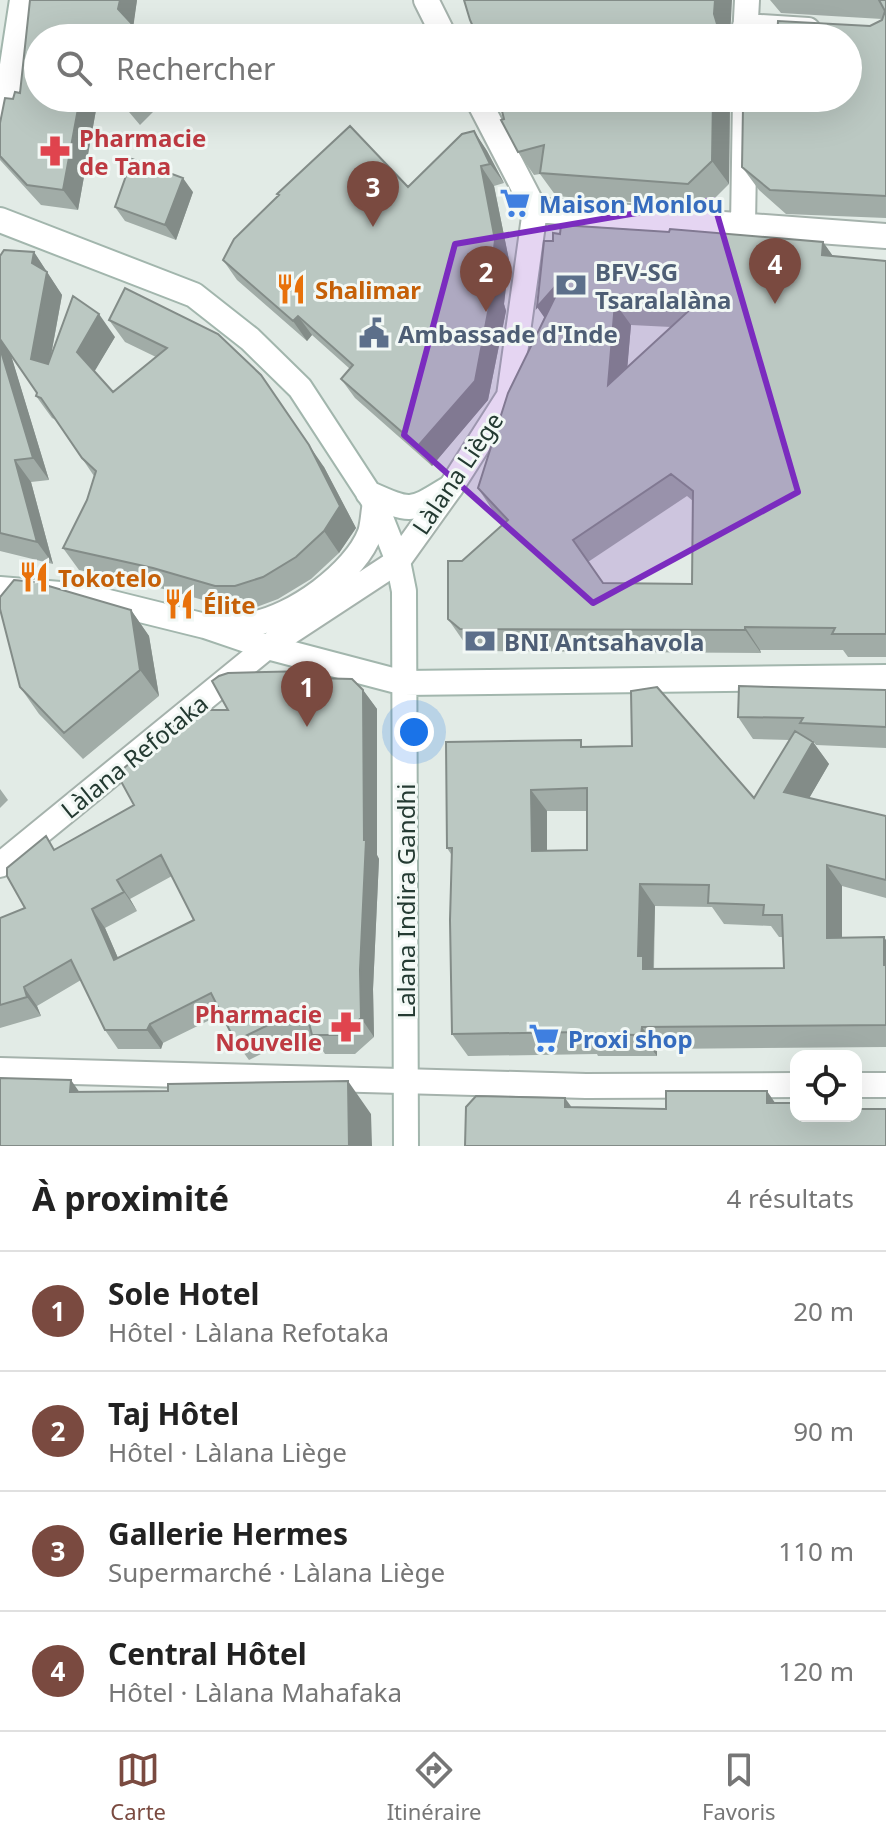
<!DOCTYPE html>
<html lang="fr">
<meta charset="utf-8">
<style>
:root{--surface:#fff;--page:#f2f2f2;--text:#222;--muted:#767676;--line:#e0e0e0;--accent:#7a4a40}
body{margin:0;font-family:"Noto Sans",sans-serif;background:var(--page);color:var(--text)}
.controls{position:absolute;right:24px;bottom:24px;display:grid;overflow:hidden;border-radius:16px;box-shadow:0 8px 32px #0002}
.controls button{width:72px;height:72px;display:grid;place-items:center;padding:0;border:0;border-bottom:2px solid var(--line);background:var(--surface);color:var(--text);font:40px sans-serif}
.you{position:absolute;left:414px;top:732px;width:28px;height:28px;margin:-20px;border:6px solid #fff;border-radius:50%;background:#1a73e8;box-shadow:0 0 0 12px #1a73e833}
.badge{display:grid;place-items:center;width:52px;height:52px;border-radius:50%;background:var(--accent);color:#fff;font-size:26px;font-weight:700}
.pin{position:absolute;translate:-50% -66px;filter:drop-shadow(0 2px 4px #0008)}
.pin::after{content:'';position:absolute;top:42px;width:28px;height:24px;background:inherit;clip-path:polygon(0 0,100% 0,50% 100%)}
.list{margin:0;padding:0;list-style:none}
h2{display:flex;justify-content:space-between;align-items:center;height:104px;margin:0;padding:0 32px;font-size:34px}
h2 small{font-size:26px;font-weight:400;color:var(--muted)}
.list li{display:grid;grid-template-columns:52px 1fr auto;gap:24px;align-items:center;box-sizing:border-box;height:120px;padding:0 32px;border-top:2px solid var(--line)}
.list b{display:block;font-size:30px;white-space:nowrap}
.list p{margin:0;font-size:26px;white-space:nowrap;color:var(--muted)}
.list em{font-size:26px;font-style:normal;color:var(--muted)}
.icon{flex:none;width:44px;height:44px;fill:none;stroke:currentColor;stroke-width:2;stroke-linecap:round;stroke-linejoin:round}
.map{position:relative;flex:none;width:886px;height:1146px;overflow:hidden}
.search{position:absolute;background:var(--surface);box-shadow:0 8px 32px #0002;left:24px;right:24px;top:24px;height:88px;display:flex;align-items:center;gap:20px;box-sizing:border-box;padding:0 28px;border-radius:44px;color:var(--muted);font-size:30px}
.sheet{height:584px;background:var(--surface)}
nav{display:flex;justify-content:space-around;align-items:center;box-sizing:border-box;height:112px;border-top:2px solid var(--line);background:var(--surface);font-size:22px;color:var(--muted)}
nav a{display:grid;justify-items:center;gap:4px}
nav .on{color:var(--accent)}
.map>svg:first-child{display:block}
.lines{fill:none;stroke-linecap:round;stroke-linejoin:round}
.street-casing{stroke:#a5b2ac;stroke-width:28}
.secondary-casing{stroke:#a2b6ad;stroke-width:28}
.street{stroke:#fff;stroke-width:24}
.secondary{stroke:#fff;stroke-width:24}
.wall{fill:#a1aca7;fill-rule:evenodd}
.shaded-wall{fill:#838c88}
.building{fill:#bbc8c2;stroke:#838c88;stroke-width:2;fill-rule:evenodd}
.marked{fill:#7b2cbf;fill-opacity:0.2;stroke:#7b2cbf;stroke-width:6;stroke-linejoin:round}
.labels{text-anchor:middle;dominant-baseline:central;stroke-width:6;stroke-linejoin:round;paint-order:stroke}
.health-label{font-size:24px;font-weight:bold;fill:#be3a42;stroke:#f2f8f5;text-anchor:start}
.shop-label{font-size:24px;font-weight:bold;fill:#366cbe;stroke:#f2f8f5;text-anchor:start}
.service-label{font-size:24px;font-weight:bold;fill:#4e5e75;stroke:#f2f8f5;text-anchor:start}
.food-label{font-size:24px;font-weight:bold;fill:#c56008;stroke:#f2f8f5;text-anchor:start}
.street-label{font-size:24px;fill:#243a32;stroke:#f2f8f5}
</style>
<div class="map">
<svg width="886" height="1146" viewBox="0 0 886 1146">
<rect width="100%" height="100%" fill="#e2ebe6"/>
<g class="lines">
<g class="street-casing">
<path id="street" d="M426,0L445,38
M745,26L808,30
M745,38L747,0
M535,210L886,236
M743,226L745,98
M207,626C222,625 237,626 251,624C292,618 355,573 370,533C373,524 373,512 375,503
M0,865L267,647L398,561L451,487L509,396L535,210L477,98
M0,1070L586,1086L796,1085
M856,1085H886"/>
</g>
<g class="secondary-casing">
<path id="secondary" d="M0,144L22,0
M0,220L194,295L250,339L300,388L375,503L398,561L404,591L406,1146
M368,493C413,513 410,512 451,487
M0,589L84,596L205,626L267,647L404,683L886,677"/>
</g>
<use href="#street" class="street"/>
<use href="#secondary" class="secondary"/>
</g>
<path class="wall" d="M137,0L133,25L38,98H167L140,125L129,112L96,110L78,210L41,205L0,160V156L13,99Z
M770,0H886V218L786,214L759,190L742,167L774,109L870,26L882,19L781,13Z
M505,98H730L729,184L705,208L556,196L540,174L534,175L518,152L504,119L506,100Z
M474,131L487,151L504,183L494,186L509,260L504,304L506,311L488,400L432,466L355,398L341,379L350,369L312,335L307,341L237,280L223,260L408,187Z
M193,192L176,240L125,221L115,207Z
M544,241L823,242L833,256L886,261V657H848L843,650H760L761,653L476,651L464,642L448,619L462,561L505,523L493,511L478,488L544,318ZM631,325L671,327L627,367ZM687,496L693,501L692,584L603,583L588,562Z
M34,252L62,295L51,356L115,337L94,371L113,392L156,357L125,342L109,320L125,288L324,467L356,528L339,553L311,579L278,599L251,609L231,608L168,590L79,570L63,548L87,500L94,476L56,420L52,418L36,396L37,393L11,356L49,480L31,482L53,564L0,551V256Z
M131,610L149,636L159,696L83,759L39,714L20,687Z
M311,671L316,678L363,690L377,709V855L379,859L373,989L374,1037L355,1054H325L317,1042L283,1043L249,1060L235,1041L222,1014L163,1043L161,1049H118L105,1030L81,980L37,1006L41,1016L0,1028V918L25,908L55,849L134,805L228,710ZM172,876L194,920L118,958L105,928L137,911L130,899Z
M886,690V748L816,745L812,740H810L813,742L829,764L809,798L886,816V898L842,886V938L886,940V1047L657,1049V1056H598L597,1054L468,1056L452,1034L451,854L447,848L586,747L754,798L790,740L753,739L738,717ZM547,811H587V850L547,851ZM655,906L712,907L724,924L771,926L779,937H783L784,968L654,969Z
M0,789L8,800L0,808Z"/>
<path class="shaded-wall" d="M120,0H137L133,29L118,9Z
M715,0H732L730,38H718L714,14Z
M80,98H87L96,110L78,210L63,190Z
M713,98H730L729,184L712,161Z
M474,131L487,151L504,183L490,164Z
M481,166L494,186L509,260L504,304L506,311L488,400L432,466L418,446L490,284Z
M183,178L193,192L176,240L165,225Z
M823,242L839,265L822,255Z
M34,252L62,295L46,382L31,359L32,263Z
M560,281L576,304L553,330L537,307Z
M615,303L631,325L624,407L608,385Z
M99,314L115,337L93,374L77,352Z
M298,316L312,335L307,341L293,321Z
M0,339L11,355L49,480L33,458L0,348Z
M261,375L324,467L356,528L339,553L324,531Z
M15,460L31,482L53,564L37,542Z
M131,610L149,636L159,696L140,670Z
M745,627L760,650L761,653L745,630Z
M363,690L377,709V855L379,859L373,989L374,1037L361,1018L360,970L364,840Z
M813,742L829,764L800,814L784,792Z
M531,790L547,811V872L532,851Z
M827,865L842,886V960L827,938Z
M117,880L130,899L137,911L124,892Z
M640,884L655,906L653,971L643,969L638,956Z
M92,909L105,928L127,979L114,960Z
M884,937L886,940V968L884,965Z
M24,987L37,1006L41,1016L27,997Z
M150,1024L163,1043L161,1049L147,1030Z
M642,1027L657,1049V1056L641,1035Z
M71,1080L94,1113L70,1092Z
M348,1081L371,1114L372,1146H349Z
M767,1091L782,1113L767,1103Z
M565,1098L581,1120L565,1107Z"/>
<path class="building" d="M30,0H120L118,9L145,38H38V98H80L63,190L27,185L0,156V123L5,98L13,99L15,92L20,93Z
M464,0H715L714,14L717,24L718,38H478L470,20Z
M879,0H886V196L770,190L742,167L743,107L774,109V98H848V38H777L778,21L870,26L882,20L885,11Z
M120,98H133L126,105Z
M505,98H713L712,161L688,184L540,173L544,145L518,152L501,120L504,119L500,103L506,100Z
M350,126L408,187L462,134L474,131L490,164L481,166L495,240L490,284L492,291L475,381L418,446L341,379L353,365L298,316L293,321L223,260L234,239L279,195L277,194Z
M132,159L183,178L165,225L115,207Z
M561,225L669,232L670,229L823,242L822,255L886,261V634H832L835,628L745,627V630L460,629L448,619V561H462L508,520L478,488L508,393L562,283L560,281L537,307L544,241H553V233L560,234ZM615,303L694,306L608,385ZM671,474L693,491L692,584L603,583L573,540Z
M4,250L34,252L32,263L47,272L31,359L48,364L73,296L99,314L77,352L113,392L167,348L109,320L125,288L218,334L261,375L309,445L340,506L324,531L296,557L263,577L235,586H215L153,568L63,548L87,500L96,471L82,458L41,398L36,396L37,393L0,339V256Z
M0,348L33,458L15,460L37,542L0,533Z
M14,580L35,582L131,610L140,670L64,733L20,687L0,609V597Z
M311,671L312,678L352,679L363,690L364,840H366L360,970L361,1018L342,1035H312L309,1023L270,1024L235,1041L211,993L150,1024L147,1030H105L71,960L24,987L27,997L0,1005V918L25,908L7,876V868L46,836L54,850L134,805L117,774L192,710H228L212,681L219,676L228,673ZM161,855L194,920L114,960L92,909L124,892L117,880Z
M739,686L886,690V727L800,723L803,718L738,717Z
M657,687L754,798L795,731L813,742L784,792L886,816V880L827,865V938L884,937V965H886V1025L642,1027L641,1035L583,1034V1032L452,1034L450,920L452,848H447L446,742L581,740V747L632,746L631,691ZM587,788V850L532,851L531,790ZM640,884L709,885L708,903L764,905L763,915H782L784,968L643,969V956H638Z
M0,1078L71,1080L70,1092L168,1091V1084L348,1081L349,1146H0Z
M666,1091H767V1103H796V1116H856V1104H857V1109H886V1146H465L466,1107L476,1096L565,1098V1107L666,1109Z"/>
<path class="marked" d="M713,200L798,492L593,603L404,435L455,244Z"/>
<defs>
<g id="pharmacy-bare" transform="scale(2.4)"><path d="M-2-6h4v4h4v4h-4v4h-4v-4h-4v-4h4Z" fill="#e0444e" stroke="#f2f8f5" stroke-width="2.5" paint-order="stroke"/></g>
<g id="supermarket-bare" transform="scale(2.4)"><path d="M-6-5.5h2.5l.6 2H6L4.5 2H-2.5L-4.4-4H-6ZM-1.5 3.2a1.3 1.3 0 1 0 .1 0ZM3 3.2a1.3 1.3 0 1 0 .1 0Z" fill="#3f7fe0" stroke="#f2f8f5" stroke-width="2.5" paint-order="stroke"/></g>
<g id="bank-bare" transform="scale(2.4)"><path d="M-6-4H6V4H-6ZM0-2.3a2.3 2.3 0 1 0 0 4.6a2.3 2.3 0 1 0 0-4.6Z" fill="#5c6f8a" stroke="#f2f8f5" stroke-width="2.5" paint-order="stroke"/></g>
<g id="restaurant-bare" transform="scale(2.4)"><path d="M-5-6h1v4h1v-4h1v4h1v-4h1v5L-1.5 .5V6h-2V.5L-5-1ZM5-6V6H3V1.5H1.5Q1.5-4 5-6Z" fill="#e8710a" stroke="#f2f8f5" stroke-width="2.5" paint-order="stroke"/></g>
<g id="civic-bare" transform="scale(2.4)"><path d="M-.6-6.5H3V-4.5H.6V-3L4-1V1h2V6H-6V1h2V-1L-.6-3ZM-1.2 2.5V6h2.4V2.5Z" fill="#5c6f8a" stroke="#f2f8f5" stroke-width="2.5" paint-order="stroke"/></g>
</defs>
<g fill-rule="evenodd">
<use href="#pharmacy-bare" x="55" y="151"/>
<use href="#supermarket-bare" x="515" y="203"/>
<use href="#bank-bare" x="571" y="285"/>
<use href="#restaurant-bare" x="291" y="289"/>
<use href="#civic-bare" x="374" y="333"/>
<use href="#restaurant-bare" x="34" y="577"/>
<use href="#restaurant-bare" x="179" y="604"/>
<use href="#bank-bare" x="480" y="641"/>
<use href="#pharmacy-bare" x="346" y="1027"/>
<use href="#supermarket-bare" x="544" y="1038"/>
</g>
<g class="labels">
<g class="health-label">
<text x="79" y="137">Pharmacie<tspan x="79" dy="28">de Tana</tspan></text>
<text x="322" y="1013" text-anchor="end">Pharmacie<tspan x="322" dy="28">Nouvelle</tspan></text>
</g>
<g class="shop-label">
<text x="539" y="203">Maison Monlou</text>
<text x="568" y="1038">Proxi shop</text>
</g>
<g class="service-label">
<text x="595" y="271">BFV-SG<tspan x="595" dy="28">Tsaralalàna</tspan></text>
<text x="398" y="333">Ambassade d'Inde</text>
<text x="504" y="641">BNI Antsahavola</text>
</g>
<g class="food-label">
<text x="315" y="289">Shalimar</text>
<text x="58" y="577">Tokotelo</text>
<text x="203" y="604">Élite</text>
</g>
<g class="street-label">
<text transform="translate(457 473) rotate(-56)">Làlana Liège</text>
<text transform="translate(134 756) rotate(-39)">Làlana Refotaka</text>
<text transform="translate(405 901) rotate(-90)">Lalana Indira Gandhi</text>
</g>
</g>
</svg>
<div class="controls">
<button><svg class="icon" aria-label="locate" viewBox="0 0 24 24"><circle cx="12" cy="12" r="6"/><path d="M12 2v4M12 18v4M2 12h4M18 12h4"/></svg></button>
</div>
<div class="you"></div>
<div class="pin badge" style="left:307px;top:727px">1</div>
<div class="pin badge" style="left:486px;top:312px">2</div>
<div class="pin badge" style="left:373px;top:227px">3</div>
<div class="pin badge" style="left:775px;top:304px">4</div>
<div class="search"><svg class="icon" aria-label="search" viewBox="0 0 24 24"><circle cx="10" cy="10" r="6"/><path d="M15 15l6 6"/></svg>Rechercher</div>
</div>
<section class="sheet">
<h2>À proximité<small>4 résultats</small></h2>
<ul class="list">
<li><span class="badge">1</span><div><b>Sole Hotel</b><p>Hôtel · Làlana Refotaka</p></div><em>20 m</em></li>
<li><span class="badge">2</span><div><b>Taj Hôtel</b><p>Hôtel · Làlana Liège</p></div><em>90 m</em></li>
<li><span class="badge">3</span><div><b>Gallerie Hermes</b><p>Supermarché · Làlana Liège</p></div><em>110 m</em></li>
<li><span class="badge">4</span><div><b>Central Hôtel</b><p>Hôtel · Làlana Mahafaka</p></div><em>120 m</em></li>
</ul>
</section>
<nav>
<a class="on"><svg class="icon" aria-label="map" viewBox="0 0 24 24"><path d="M3 6l6-2 6 2 6-2v14l-6 2-6-2-6 2zM9 4v14M15 6v14"/></svg>Carte</a>
<a><svg class="icon" aria-label="directions" viewBox="0 0 24 24"><path d="M12 3l9 9-9 9-9-9zM9 14v-3h6M13 9l2 2-2 2"/></svg>Itinéraire</a>
<a><svg class="icon" aria-label="saved" viewBox="0 0 24 24"><path d="M7 4h10v16l-5-4-5 4z"/></svg>Favoris</a>
</nav>
